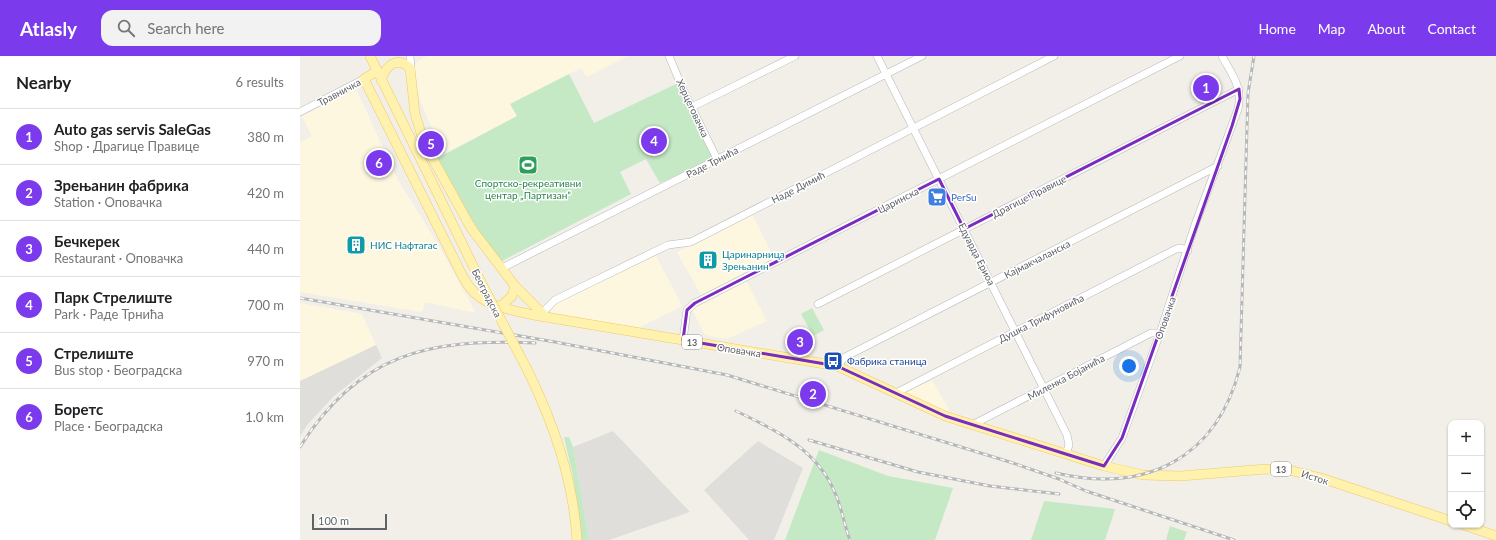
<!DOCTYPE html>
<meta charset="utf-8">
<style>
:root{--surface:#fff;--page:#f2f2f2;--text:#202124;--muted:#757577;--line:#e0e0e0;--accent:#7c3aed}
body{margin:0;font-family:Lato,sans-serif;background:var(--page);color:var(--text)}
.controls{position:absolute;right:12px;bottom:12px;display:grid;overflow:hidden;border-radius:8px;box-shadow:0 1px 3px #0004}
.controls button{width:36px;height:36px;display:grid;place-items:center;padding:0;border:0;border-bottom:1px solid var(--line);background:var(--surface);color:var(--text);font:20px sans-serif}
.scale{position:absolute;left:12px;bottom:10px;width:75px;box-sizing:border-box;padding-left:4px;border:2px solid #5f6368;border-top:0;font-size:11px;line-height:14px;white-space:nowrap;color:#5f6368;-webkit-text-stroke:3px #fff;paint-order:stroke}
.you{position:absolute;left:829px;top:310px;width:14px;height:14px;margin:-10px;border:3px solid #fff;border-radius:50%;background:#1a73e8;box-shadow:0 0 0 6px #1a73e833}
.badge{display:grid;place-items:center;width:26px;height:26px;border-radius:50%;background:var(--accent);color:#fff;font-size:13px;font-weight:700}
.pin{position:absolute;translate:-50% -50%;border:2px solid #fff;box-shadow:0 1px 4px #0006}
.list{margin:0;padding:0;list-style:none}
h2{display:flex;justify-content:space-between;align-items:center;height:52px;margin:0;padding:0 16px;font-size:17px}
h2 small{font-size:13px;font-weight:400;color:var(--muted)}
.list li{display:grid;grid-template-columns:26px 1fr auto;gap:12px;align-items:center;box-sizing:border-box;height:56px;padding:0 16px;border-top:1px solid var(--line)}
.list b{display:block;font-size:15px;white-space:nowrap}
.list p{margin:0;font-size:13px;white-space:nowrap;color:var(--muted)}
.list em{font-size:13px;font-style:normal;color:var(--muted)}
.icon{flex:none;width:22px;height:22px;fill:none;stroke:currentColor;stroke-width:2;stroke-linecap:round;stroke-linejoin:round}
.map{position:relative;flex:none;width:1196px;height:484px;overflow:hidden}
header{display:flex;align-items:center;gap:24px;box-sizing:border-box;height:56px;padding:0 20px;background:var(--accent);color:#fff}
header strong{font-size:19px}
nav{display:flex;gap:22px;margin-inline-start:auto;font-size:14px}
.search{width:280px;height:36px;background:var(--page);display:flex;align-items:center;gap:10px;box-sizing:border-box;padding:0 14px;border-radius:12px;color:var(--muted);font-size:15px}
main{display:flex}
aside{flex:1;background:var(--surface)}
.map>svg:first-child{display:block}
.commercial{fill:#fef7e0}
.industrial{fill:#e0deda}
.green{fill:#c5e8c5}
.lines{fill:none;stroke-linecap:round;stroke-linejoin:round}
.minor-casing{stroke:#b5b8bc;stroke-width:8}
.major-casing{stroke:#f2c960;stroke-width:10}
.minor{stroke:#fff;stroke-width:7}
.major{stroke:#fff2af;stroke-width:9}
.rail-casing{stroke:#b6b7b8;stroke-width:3}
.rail{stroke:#fff;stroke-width:1.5;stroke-dasharray:4.5;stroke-linecap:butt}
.major-bridge-casing{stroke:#f2c960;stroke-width:10;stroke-linecap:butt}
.major-bridge{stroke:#fff2af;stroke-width:9}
.marked{fill:none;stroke:#7b2cbf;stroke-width:3;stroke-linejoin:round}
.labels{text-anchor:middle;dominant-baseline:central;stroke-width:3;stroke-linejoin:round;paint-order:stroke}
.shield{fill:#fff;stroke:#8f9295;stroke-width:1}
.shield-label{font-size:9px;font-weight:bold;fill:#5f6368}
.street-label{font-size:10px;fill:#5f6368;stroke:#fff}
.leisure-label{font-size:10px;fill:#27864d;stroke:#fff}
.shop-label{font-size:10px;fill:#366cbe;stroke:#fff;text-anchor:start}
.culture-label{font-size:10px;fill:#0d838f;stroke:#fff;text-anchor:start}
.transit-label{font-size:10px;fill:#164399;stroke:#fff;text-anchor:start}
</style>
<header>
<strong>Atlasly</strong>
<div class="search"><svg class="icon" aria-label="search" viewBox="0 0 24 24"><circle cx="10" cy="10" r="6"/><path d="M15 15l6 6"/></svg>Search here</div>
<nav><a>Home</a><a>Map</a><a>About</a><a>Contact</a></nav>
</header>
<main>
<aside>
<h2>Nearby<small>6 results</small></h2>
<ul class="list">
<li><span class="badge">1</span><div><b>Auto gas servis SaleGas</b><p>Shop · Драгице Правице</p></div><em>380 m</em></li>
<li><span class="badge">2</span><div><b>Зрењанин фабрика</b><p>Station · Оповачка</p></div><em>420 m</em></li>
<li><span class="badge">3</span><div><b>Бечкерек</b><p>Restaurant · Оповачка</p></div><em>440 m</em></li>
<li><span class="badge">4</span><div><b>Парк Стрелиште</b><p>Park · Раде Трнића</p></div><em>700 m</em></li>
<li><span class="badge">5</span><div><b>Стрелиште</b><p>Bus stop · Београдска</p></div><em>970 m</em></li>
<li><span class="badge">6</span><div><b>Боретс</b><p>Place · Београдска</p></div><em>1.0 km</em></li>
</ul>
</aside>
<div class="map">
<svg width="1196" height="484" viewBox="0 0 1196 484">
<rect width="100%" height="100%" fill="#f1efe8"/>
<path class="commercial" d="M127,0H328L287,21L281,12L211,48L217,60L146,97L128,64L119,41L114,11L118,5Z
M56,33L98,124L139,190L176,257L125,246L122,256L0,236V86L12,80L2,60Z
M452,158L475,203L401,239L377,196Z
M355,198L382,250L338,272L255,258L249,255L257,246Z
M446,224L467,265L427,283L405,279L392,253Z
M0,247L62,258L76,289L0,325Z
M632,324L649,354L645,358L605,337Z"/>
<path class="industrial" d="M76,289L82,302L34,340L8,368L0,380V325Z
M313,375L390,456L309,484H289L273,391Z
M458,385L503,412L474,484H449L404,434Z"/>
<path class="green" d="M269,18L294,67L376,28L413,102L360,127L346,103L320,116L331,138L200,206C177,173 156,139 136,103L217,60L210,48Z
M512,252L524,274L513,280L501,258Z
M264,381H269L273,391L289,484H282L273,420Z
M519,394L588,420L653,432L635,484H485Z
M744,445L815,453L805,484H731Z
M870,470L887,476L884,484H866Z"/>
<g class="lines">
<g class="minor-casing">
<path id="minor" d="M110,0L111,14
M369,0L384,36L417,103
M577,0L767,379L769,389L766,398
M392,51L495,0
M0,56L64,23
M202,212L622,0
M518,248L939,33
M242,257L255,244L368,189L391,186L754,0
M383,284L387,254L395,247L880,0
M537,310L545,301L918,110
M596,337L874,194L879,192L888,194
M672,369L851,277H860
M804,410L822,382L860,277L895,169L938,53C943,31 932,19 922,0"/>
</g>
<g class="major-casing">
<path id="major" d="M70,0L183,230
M77,15L64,23L164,223C180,251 204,252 234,259L537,310L645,360L804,410L843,419L881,420L966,413L989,414L1021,422L1151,465
M81,24C86,9 97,0 110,12L115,58L124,87L171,172L215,230L246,261
M200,251L212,240L215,230
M227,313C254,368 273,423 277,484
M1164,469L1196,480"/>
</g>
<use href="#minor" class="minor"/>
<use href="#major" class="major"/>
<g class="rail-casing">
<path id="rail" d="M0,242L255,286L427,319L713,407L759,423L786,435L934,484
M436,355C476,374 518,394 535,437C542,452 544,469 550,484
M509,384L618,416L690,430L759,438
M0,391C59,297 130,282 235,287
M756,417C845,438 917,403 940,311L948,37L954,0"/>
</g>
<use href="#rail" class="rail"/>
<g class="major-bridge-casing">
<path id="major-bridge" d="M183,230L227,313"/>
</g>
<use href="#major-bridge" class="major-bridge"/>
</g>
<path class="marked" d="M939,33L940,43L932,70L822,382L804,410L645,360L537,310L383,284L387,254L395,247L639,123L664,173Z"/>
<defs>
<g id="stadium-square" transform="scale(1)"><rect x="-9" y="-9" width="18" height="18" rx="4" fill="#2e9e5b" stroke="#fff"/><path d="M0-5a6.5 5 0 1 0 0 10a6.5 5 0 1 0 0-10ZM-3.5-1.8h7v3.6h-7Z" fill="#fff"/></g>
<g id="supermarket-square" transform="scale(1)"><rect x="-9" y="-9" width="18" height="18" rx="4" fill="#3f7fe0" stroke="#fff"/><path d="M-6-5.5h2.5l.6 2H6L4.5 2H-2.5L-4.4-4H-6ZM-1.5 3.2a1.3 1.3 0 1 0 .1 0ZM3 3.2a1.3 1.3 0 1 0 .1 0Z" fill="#fff"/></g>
<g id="building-square" transform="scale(1)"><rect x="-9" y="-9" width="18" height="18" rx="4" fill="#0f9aa8" stroke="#fff"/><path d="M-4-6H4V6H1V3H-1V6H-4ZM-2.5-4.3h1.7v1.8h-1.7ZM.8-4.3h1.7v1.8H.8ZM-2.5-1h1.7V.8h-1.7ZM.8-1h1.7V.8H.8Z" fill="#fff"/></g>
<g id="bus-square" transform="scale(1)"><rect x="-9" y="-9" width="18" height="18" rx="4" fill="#1a4fb4" stroke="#fff"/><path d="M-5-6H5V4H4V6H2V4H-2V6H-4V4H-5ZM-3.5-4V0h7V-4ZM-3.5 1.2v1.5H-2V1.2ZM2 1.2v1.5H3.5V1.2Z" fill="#fff"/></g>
</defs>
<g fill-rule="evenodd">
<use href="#stadium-square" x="228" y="109"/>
<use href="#supermarket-square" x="637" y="141"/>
<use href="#building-square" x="56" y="189"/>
<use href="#building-square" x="408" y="204"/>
<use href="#bus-square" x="533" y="305"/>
</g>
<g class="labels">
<g class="shield">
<rect x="382" y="279" width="20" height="14" rx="3"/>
<rect x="971" y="406" width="20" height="14" rx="3"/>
</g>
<g class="shield-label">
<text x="392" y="286">13</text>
<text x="981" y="413">13</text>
</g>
<g class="street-label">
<text transform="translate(39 36) rotate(-28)">Травничка</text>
<text transform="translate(393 52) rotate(65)">Херцеговачка</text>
<text transform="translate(412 106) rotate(-27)">Раде Трнића</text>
<text transform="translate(498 131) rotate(-27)">Наде Димић</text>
<text transform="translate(729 140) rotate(-27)">Драгице Правице</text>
<text transform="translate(598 144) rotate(-27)">Царинска</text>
<text transform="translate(677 198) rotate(63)">Едуарда Ериоа</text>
<text transform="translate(737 203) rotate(-27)">Кајмакчаланска</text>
<text transform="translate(187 237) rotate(63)">Београдска</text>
<text transform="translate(741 262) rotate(-27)">Душка Трифуновића</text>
<text transform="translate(865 262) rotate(-71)">Оповачка</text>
<text transform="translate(439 294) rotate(9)">Оповачка</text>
<text transform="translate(766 321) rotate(-28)">Миленка Бојанића</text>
<text transform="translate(1015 421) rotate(17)">Исток</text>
</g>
<g class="leisure-label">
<text x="228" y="127">Спортско-рекреативни<tspan x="228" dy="12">центар „Партизан”</tspan></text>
</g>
<g class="shop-label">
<text x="651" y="141">PerSu</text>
</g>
<g class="culture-label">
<text x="70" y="189">НИС Нафтагас</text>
<text x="422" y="198">Царинарница<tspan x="422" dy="12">Зрењанин</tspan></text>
</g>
<g class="transit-label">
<text x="547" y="305">Фабрика станица</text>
</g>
</g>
</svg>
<div class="controls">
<button>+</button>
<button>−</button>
<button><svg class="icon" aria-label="locate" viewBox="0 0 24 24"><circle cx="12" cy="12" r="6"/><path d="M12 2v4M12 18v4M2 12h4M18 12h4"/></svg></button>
</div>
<div class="scale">100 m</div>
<div class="you"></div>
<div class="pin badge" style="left:906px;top:32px">1</div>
<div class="pin badge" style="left:513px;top:338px">2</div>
<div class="pin badge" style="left:500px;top:286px">3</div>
<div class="pin badge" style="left:354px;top:85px">4</div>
<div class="pin badge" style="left:131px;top:88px">5</div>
<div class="pin badge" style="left:79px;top:107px">6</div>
</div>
</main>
